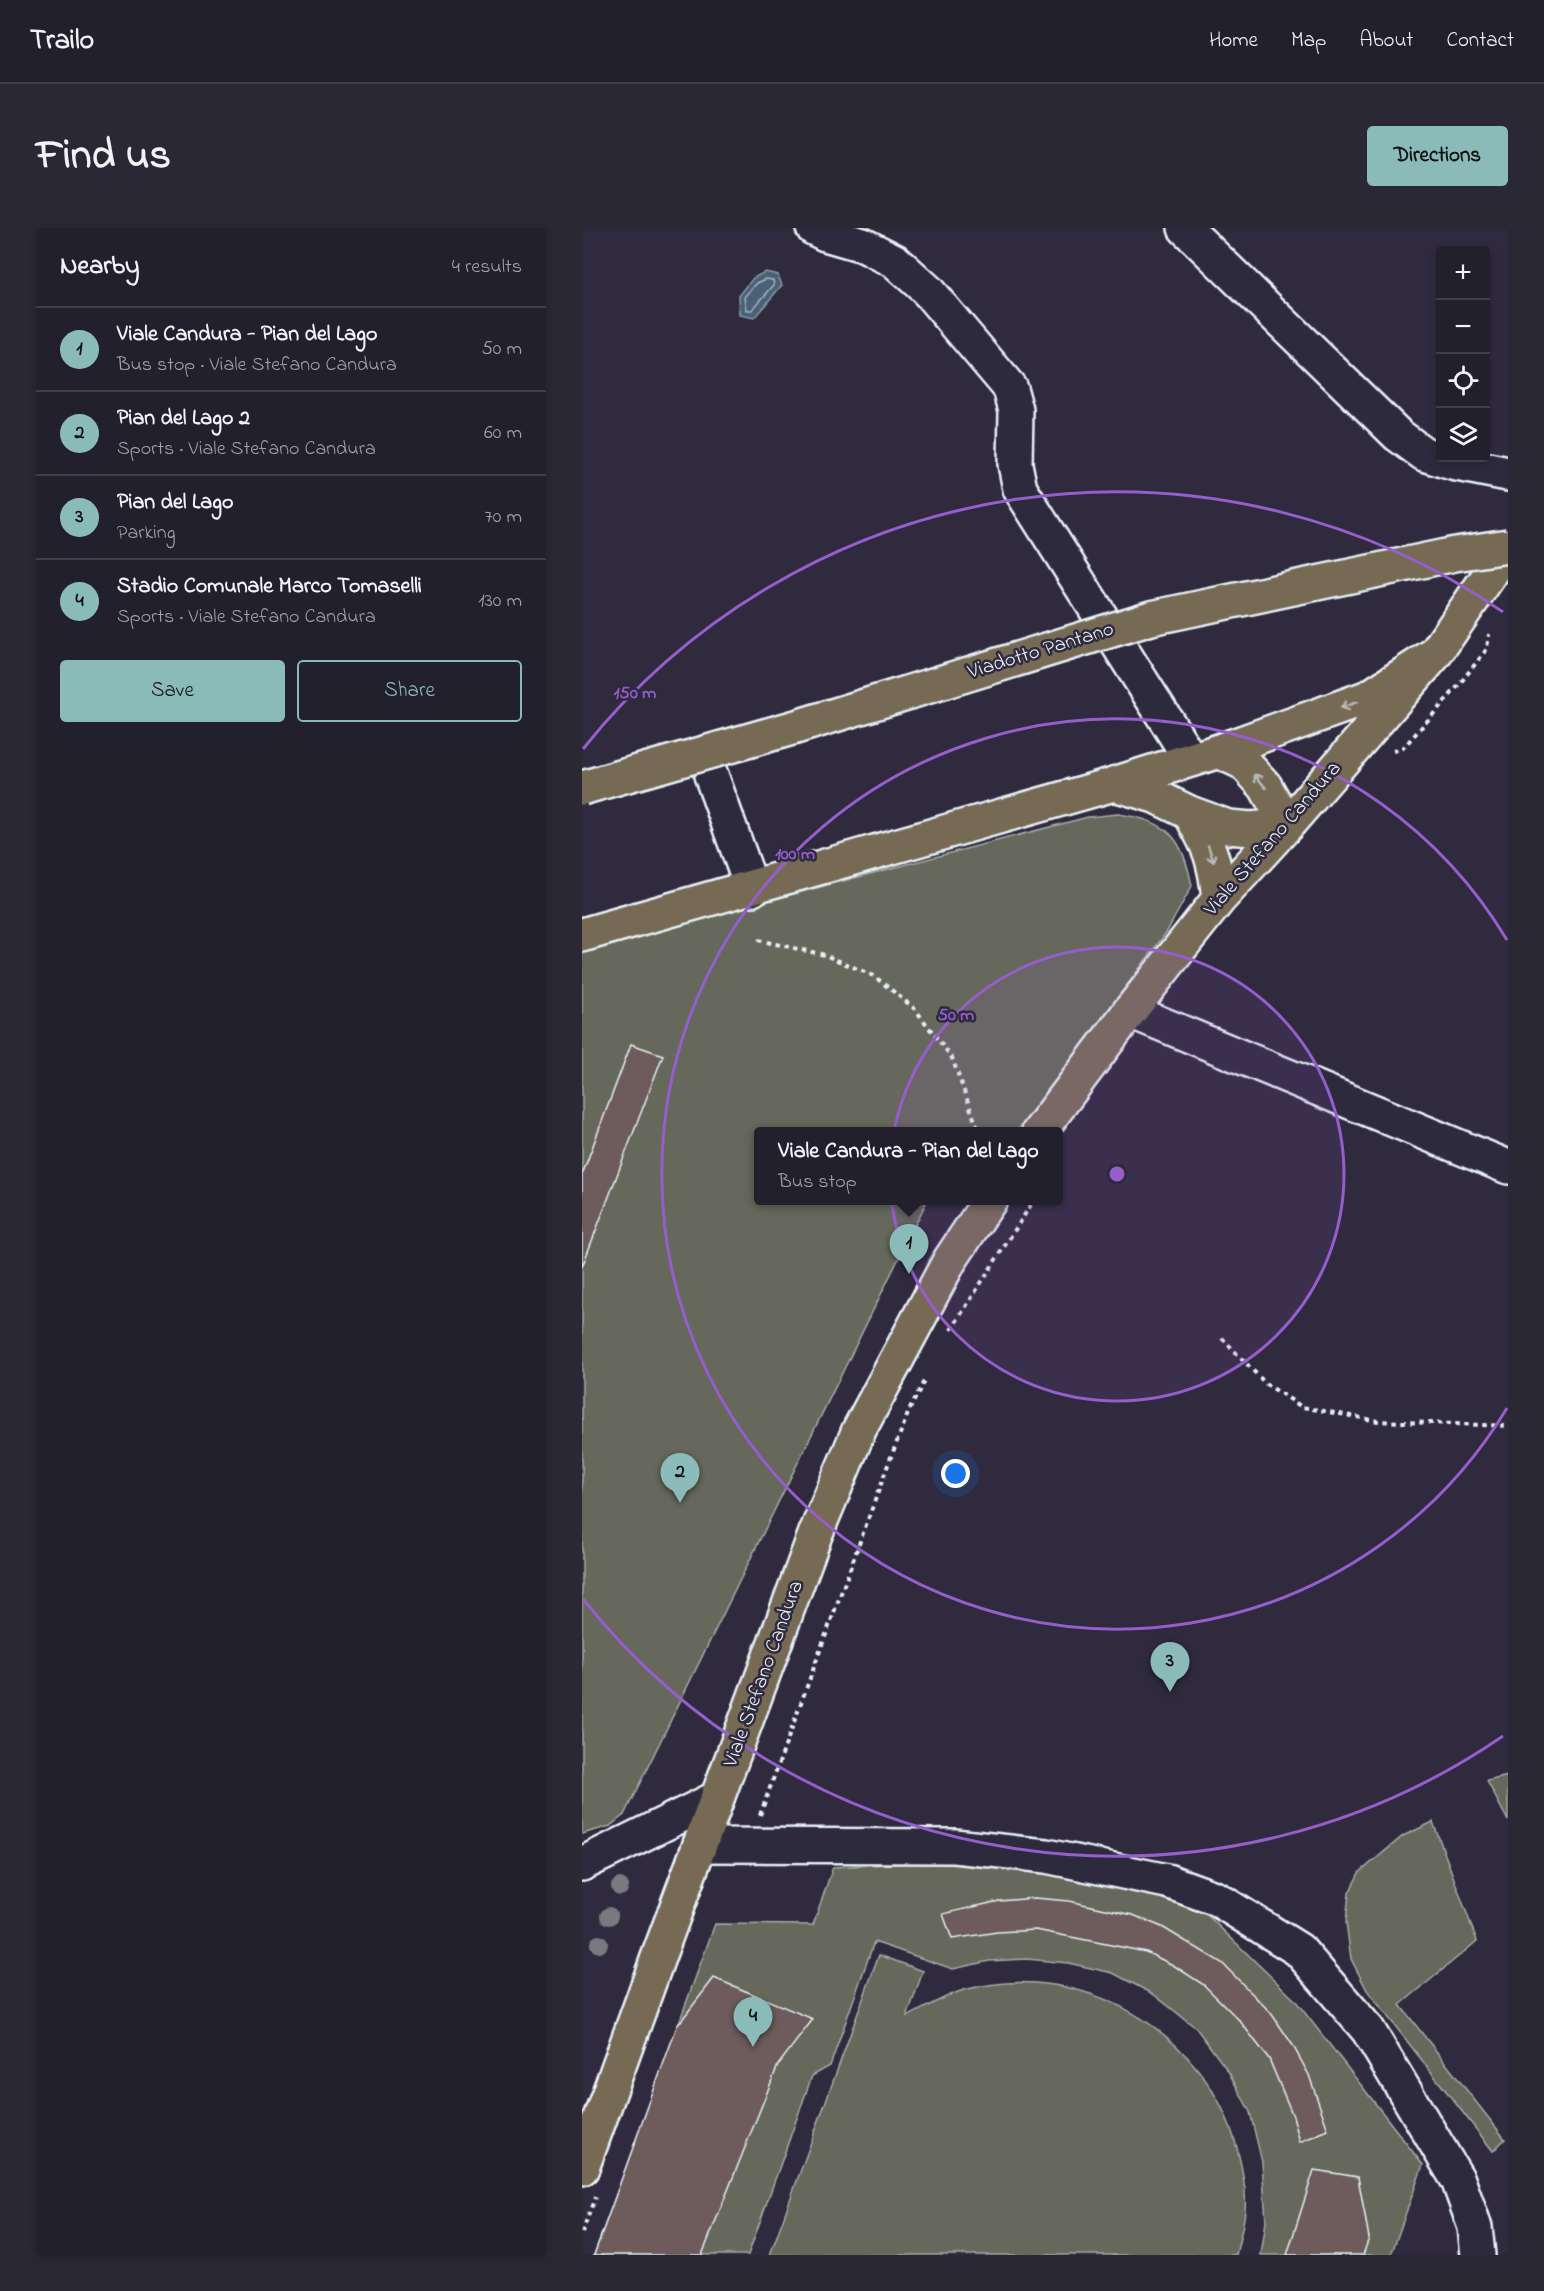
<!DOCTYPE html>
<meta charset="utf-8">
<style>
:root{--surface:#23202e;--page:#2b2836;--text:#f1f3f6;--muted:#a3a3aa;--line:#403e4a;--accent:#8bbbb9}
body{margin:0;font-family:"Indie Flower",sans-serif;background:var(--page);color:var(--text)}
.controls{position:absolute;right:18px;top:18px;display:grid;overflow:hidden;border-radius:6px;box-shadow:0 3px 9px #0003}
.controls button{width:54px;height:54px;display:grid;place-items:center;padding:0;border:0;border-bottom:2px solid var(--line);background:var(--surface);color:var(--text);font:30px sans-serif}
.you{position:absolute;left:374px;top:1246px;width:21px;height:21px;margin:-15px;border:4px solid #fff;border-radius:50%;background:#1a73e8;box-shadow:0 0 0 9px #1a73e833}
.badge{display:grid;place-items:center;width:39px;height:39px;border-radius:50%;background:var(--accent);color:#111;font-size:20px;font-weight:700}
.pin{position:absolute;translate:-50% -50px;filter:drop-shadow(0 2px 3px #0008)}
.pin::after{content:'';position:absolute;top:32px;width:21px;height:18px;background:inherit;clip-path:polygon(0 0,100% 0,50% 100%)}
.popup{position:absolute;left:172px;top:899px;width:309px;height:78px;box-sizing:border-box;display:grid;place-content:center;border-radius:6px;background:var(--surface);filter:drop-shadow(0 2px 4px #0005);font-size:20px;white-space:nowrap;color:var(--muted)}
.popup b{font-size:22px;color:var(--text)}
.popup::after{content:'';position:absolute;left:50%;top:100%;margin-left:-12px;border:12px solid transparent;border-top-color:var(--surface)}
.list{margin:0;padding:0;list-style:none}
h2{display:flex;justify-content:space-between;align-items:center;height:78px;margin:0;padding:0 24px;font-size:26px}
h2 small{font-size:20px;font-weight:400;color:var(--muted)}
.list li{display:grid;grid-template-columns:39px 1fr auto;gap:18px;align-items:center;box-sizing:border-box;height:84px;padding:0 24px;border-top:2px solid var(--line)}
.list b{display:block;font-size:22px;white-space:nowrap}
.list p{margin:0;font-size:20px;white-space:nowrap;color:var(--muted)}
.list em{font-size:20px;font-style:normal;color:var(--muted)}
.actions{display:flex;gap:12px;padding:18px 24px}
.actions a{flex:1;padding:14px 0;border:2px solid var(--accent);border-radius:6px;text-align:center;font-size:21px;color:var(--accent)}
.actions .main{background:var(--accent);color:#111}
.icon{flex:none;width:33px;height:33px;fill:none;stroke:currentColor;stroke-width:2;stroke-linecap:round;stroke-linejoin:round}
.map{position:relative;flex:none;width:926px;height:2027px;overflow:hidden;border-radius:6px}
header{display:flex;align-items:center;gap:36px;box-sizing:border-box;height:84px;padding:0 30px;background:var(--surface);border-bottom:2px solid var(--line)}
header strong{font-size:28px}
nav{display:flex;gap:33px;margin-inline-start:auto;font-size:21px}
.intro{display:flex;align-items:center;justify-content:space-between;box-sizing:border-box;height:144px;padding:0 36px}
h1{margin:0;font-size:42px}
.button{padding:15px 27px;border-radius:6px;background:var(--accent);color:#111;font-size:21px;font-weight:700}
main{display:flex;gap:36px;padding:0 36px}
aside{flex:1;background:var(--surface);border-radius:6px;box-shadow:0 3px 9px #0003}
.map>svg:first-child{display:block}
.green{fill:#65685a;stroke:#a6aca9;stroke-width:1.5}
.water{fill:#4a6175;stroke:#899ba9;stroke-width:1.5}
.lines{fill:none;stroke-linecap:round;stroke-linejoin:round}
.shore{stroke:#a9b7c4;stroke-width:1.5}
.building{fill:#6e5b5b;stroke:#e8f1f8;stroke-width:1.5}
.minor-casing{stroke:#e8f1f8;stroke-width:38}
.major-casing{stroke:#e8f1f8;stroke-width:38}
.path{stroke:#e8f1f8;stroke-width:4;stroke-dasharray:4.5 4.5;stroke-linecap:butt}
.minor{stroke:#2f2a3d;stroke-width:33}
.major{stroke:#766a55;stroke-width:33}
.major-bridge-casing{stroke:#e8f1f8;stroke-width:38;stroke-linecap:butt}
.major-bridge{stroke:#766a55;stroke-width:33}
.tree{fill:#787981}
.oneway{stroke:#babbb7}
.ring{fill:none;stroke:#965dcd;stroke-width:3}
.labels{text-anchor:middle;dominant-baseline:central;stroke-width:5;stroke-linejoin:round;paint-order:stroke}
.street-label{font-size:21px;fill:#e8f1f8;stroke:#2f2a3d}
.centre{fill:#965dcd;stroke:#2f2a3d;stroke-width:3}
.ring-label{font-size:18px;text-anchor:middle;font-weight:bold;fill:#965dcd;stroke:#2f2a3d;stroke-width:5;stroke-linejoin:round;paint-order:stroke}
</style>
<header>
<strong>Trailo</strong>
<nav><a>Home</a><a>Map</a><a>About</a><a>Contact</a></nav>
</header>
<div class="intro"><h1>Find us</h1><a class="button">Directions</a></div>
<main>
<aside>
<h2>Nearby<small>4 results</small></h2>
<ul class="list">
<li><span class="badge">1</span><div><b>Viale Candura - Pian del Lago</b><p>Bus stop · Viale Stefano Candura</p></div><em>50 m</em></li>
<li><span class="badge">2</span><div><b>Pian del Lago 2</b><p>Sports · Viale Stefano Candura</p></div><em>60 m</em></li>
<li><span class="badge">3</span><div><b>Pian del Lago</b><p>Parking</p></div><em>70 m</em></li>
<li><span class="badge">4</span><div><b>Stadio Comunale Marco Tomaselli</b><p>Sports · Viale Stefano Candura</p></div><em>130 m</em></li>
</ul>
<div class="actions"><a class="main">Save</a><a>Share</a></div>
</aside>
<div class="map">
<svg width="926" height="2027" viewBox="0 0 926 2027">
<rect width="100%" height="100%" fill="#2f2a3d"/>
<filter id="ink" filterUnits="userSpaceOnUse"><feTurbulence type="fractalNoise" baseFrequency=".0167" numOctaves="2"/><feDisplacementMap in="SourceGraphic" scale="12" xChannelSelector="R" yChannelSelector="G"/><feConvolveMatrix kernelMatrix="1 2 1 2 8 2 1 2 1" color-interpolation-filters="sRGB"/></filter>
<g filter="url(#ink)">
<path class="green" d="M536,586C586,593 600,608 610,658L584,705L438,899L432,904H177V972L345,973L42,1587L28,1598L0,1606V721L506,589Z
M926,1548V1593L905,1553Z
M851,1594L895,1713L818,1777L923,1911L911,1923L785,1762L769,1731L764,1694L767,1665L777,1645L821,1608Z
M424,1630L525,1647L622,1684L713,1772L841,1937L809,2027H679L684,1993L680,1934L668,1884L646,1843L614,1800L571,1766L531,1745L486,1735L445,1731L407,1733L371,1741L292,1714L248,1838L230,1848L166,2027H12L133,1696L231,1697L251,1639Z
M297,1727L341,1743L325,1789C343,1780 362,1768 382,1762C499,1730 624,1803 655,1920C660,1939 665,1962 663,1982C662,1997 657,2012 654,2027H188Z"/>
<path class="water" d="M183,44L196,47L200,57L172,90L158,87L157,68L171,50Z"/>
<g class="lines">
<path class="shore" d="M184,51L191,52L192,57L170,82H165L163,69L175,55Z"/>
</g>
<path class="building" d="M49,816L81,827L0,1039V947Z
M453,1670L487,1673L551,1687L580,1699L640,1735L689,1785L710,1816L727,1847L746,1902L718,1914L711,1888L687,1831L658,1793L622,1757L591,1737L564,1724L454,1702L415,1704L370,1711L361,1686L417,1673Z
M132,1750L231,1791L196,1837L120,2027H12L95,1798Z
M732,1942L776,1949L787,2010L781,2027H705Z"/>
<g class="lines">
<g class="minor-casing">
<path id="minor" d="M231,0L243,6L281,17L313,33L345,62L428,160L434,182L433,236L438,261L608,530
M603,0L816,207L842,226L870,235L926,246
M129,547L170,661
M548,783L926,939
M118,1617L372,1618L464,1628L585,1653L635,1671L717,1722L786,1802L876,1952L893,1999L896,2027
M0,1636L135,1570"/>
</g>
<g class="major-casing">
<path id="major" d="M532,556L573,568L608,585L646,599L670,601L705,597L683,558L662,535L637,523
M608,585C628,620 633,631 637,671
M0,707L532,556L637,523L787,469L853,426
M457,904L548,783L637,671L705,597L853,426L926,320
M0,1940L78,1724L233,1307L277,1202L368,1032L408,972"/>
</g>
<path class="path" d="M811,523L820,521L872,463L905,421L907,406
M176,712L243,727L292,748L333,781L370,830L397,904
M369,1102L452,972
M640,1110L684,1156L720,1179L796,1193L926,1198
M178,1587L307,1234L327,1183L343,1151
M0,2005L13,1969"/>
<use href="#minor" class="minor"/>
<use href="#major" class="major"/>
<g class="major-bridge-casing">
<path id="major-bridge" d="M0,560L214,499L569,390L873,326L926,318"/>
</g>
<use href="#major-bridge" class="major-bridge"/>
</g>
<g class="tree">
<circle cx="38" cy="1659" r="9"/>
<circle cx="27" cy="1688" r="9"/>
<circle cx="17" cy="1716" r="9"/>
</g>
<defs><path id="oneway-shaft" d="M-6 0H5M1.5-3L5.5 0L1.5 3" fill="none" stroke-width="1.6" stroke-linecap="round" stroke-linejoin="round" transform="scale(1.5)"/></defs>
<g class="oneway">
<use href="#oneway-shaft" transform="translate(767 477) rotate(160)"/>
<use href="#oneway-shaft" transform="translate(678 553) rotate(-130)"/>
<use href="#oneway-shaft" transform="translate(629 626) rotate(71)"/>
</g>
</g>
<circle cx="535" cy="946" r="227" fill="#965dcd" fill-opacity=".12"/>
<g class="ring">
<circle cx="535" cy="946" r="227"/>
<path d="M925 1180A455 455 0 1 1 925 712"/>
<path d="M921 1508A682 682 0 0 1 1 1371M1 521A682 682 0 0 1 921 384"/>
</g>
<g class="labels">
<g class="street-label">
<text transform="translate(459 423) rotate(-17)">Viadotto Pantano</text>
<text transform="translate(691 611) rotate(-49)">Viale Stefano Candura</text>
<text transform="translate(182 1446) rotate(-70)">Viale Stefano Candura</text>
</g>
</g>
<circle cx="535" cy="946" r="9" class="centre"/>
<g class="ring-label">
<text x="53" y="470">150 m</text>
<text x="213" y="631">100 m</text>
<text x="374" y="792">50 m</text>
</g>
</svg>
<div class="controls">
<button>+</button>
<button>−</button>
<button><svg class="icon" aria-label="locate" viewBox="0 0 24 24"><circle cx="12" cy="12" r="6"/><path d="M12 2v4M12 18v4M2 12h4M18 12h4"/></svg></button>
<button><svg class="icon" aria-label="layers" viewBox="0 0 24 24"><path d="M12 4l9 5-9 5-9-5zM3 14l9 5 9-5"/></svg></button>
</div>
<div class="you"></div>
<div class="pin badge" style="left:327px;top:1046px">1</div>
<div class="popup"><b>Viale Candura - Pian del Lago</b>Bus stop</div>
<div class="pin badge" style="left:98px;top:1275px">2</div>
<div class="pin badge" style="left:588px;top:1464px">3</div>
<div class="pin badge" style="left:171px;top:1819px">4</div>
</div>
</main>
